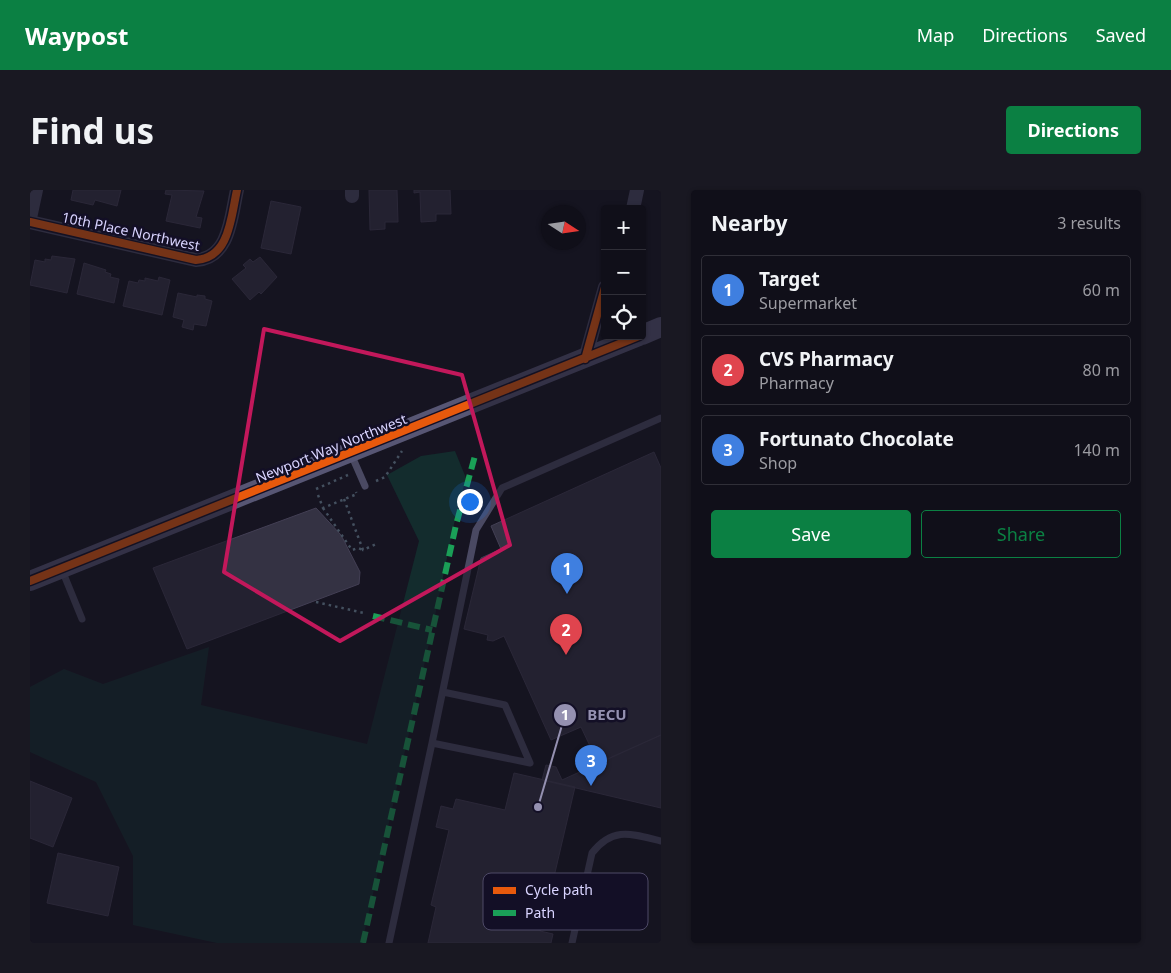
<!DOCTYPE html>
<meta charset="utf-8">
<style>
:root{--surface:#100f19;--page:#191822;--text:#f1f3f6;--muted:#9c9ca2;--line:#302f38;--accent:#0b8043}
body{margin:0;font-family:"Noto Sans",sans-serif;background:var(--page);color:var(--text)}
.controls{position:absolute;right:15px;top:15px;display:grid;overflow:hidden;border-radius:5px;box-shadow:0 1px 4px #0004}
.controls button{width:45px;height:45px;display:grid;place-items:center;padding:0;border:0;border-bottom:1px solid var(--line);background:var(--surface);color:var(--text);font:25px sans-serif}
.compass{position:absolute;left:511px;top:15px;width:45px;height:45px;border-radius:50%;background:var(--surface);box-shadow:0 1px 4px #0004;rotate:102deg}
.you{position:absolute;left:439px;top:311px;width:18px;height:18px;margin:-12px;border:4px solid #fff;border-radius:50%;background:#1a73e8;box-shadow:0 0 0 8px #1a73e833}
.badge{display:grid;place-items:center;width:32px;height:32px;border-radius:50%;background:var(--accent);color:#fff;font-size:16px;font-weight:700}
.pin{position:absolute;translate:-50% -41px;filter:drop-shadow(0 1px 2px #0008)}
.pin::after{content:'';position:absolute;top:26px;width:18px;height:15px;background:inherit;clip-path:polygon(0 0,100% 0,50% 100%)}
.list{margin:0;padding:0;list-style:none}
h2{display:flex;justify-content:space-between;align-items:center;height:65px;margin:0;padding:0 20px;font-size:21px}
h2 small{font-size:16px;font-weight:400;color:var(--muted)}
.list li{display:grid;grid-template-columns:32px 1fr auto;gap:15px;align-items:center;box-sizing:border-box;height:70px;margin:0 10px 10px;padding:0 10px;border:1px solid var(--line);border-radius:5px}
.list b{display:block;font-size:19px;white-space:nowrap}
.list p{margin:0;font-size:16px;white-space:nowrap;color:var(--muted)}
.list em{font-size:16px;font-style:normal;color:var(--muted)}
.actions{display:flex;gap:10px;padding:15px 20px}
.actions a{flex:1;padding:11px 0;border:1px solid var(--accent);border-radius:5px;text-align:center;font-size:18px;color:var(--accent)}
.actions .main{background:var(--accent);color:#fff}
.icon{flex:none;width:28px;height:28px;fill:none;stroke:currentColor;stroke-width:2;stroke-linecap:round;stroke-linejoin:round}
.map{position:relative;flex:none;width:631px;height:753px;overflow:hidden;border-radius:5px}
header{display:flex;align-items:center;gap:30px;box-sizing:border-box;height:70px;padding:0 25px;background:var(--accent);color:#fff}
header strong{font-size:24px}
nav{display:flex;gap:28px;margin-inline-start:auto;font-size:18px}
.intro{display:flex;align-items:center;justify-content:space-between;box-sizing:border-box;height:120px;padding:0 30px}
h1{margin:0;font-size:35px}
.button{padding:12px 22px;border-radius:5px;background:var(--accent);color:#fff;font-size:18px;font-weight:700}
main{display:flex;gap:30px;padding:0 30px}
aside{flex:1;background:var(--surface);border-radius:5px;box-shadow:0 1px 4px #0004}
.map>svg:first-child{display:block}
.green{fill:#132c2d}
.building{fill:#343243;stroke:#433f54}
.lines{fill:none;stroke-linecap:round;stroke-linejoin:round}
.path{stroke:#44505f;stroke-width:2.5;stroke-dasharray:2.5 4;stroke-linecap:butt}
.lane{stroke:#4a4962;stroke-width:7}
.street{stroke:#4a4962;stroke-width:14}
.secondary{stroke:#575674;stroke-width:20}
.quiet{stroke:#1a9f57;stroke-width:6;stroke-dasharray:12 6;stroke-linecap:butt}
.cycleway-casing{stroke:#130f26;stroke-width:11}
.cycleway{stroke:#e8590c;stroke-width:8}
.marked{fill:none;stroke:#c2185b;stroke-width:4;stroke-linejoin:round}
.labels{text-anchor:middle;dominant-baseline:central;stroke-width:5;stroke-linejoin:round;paint-order:stroke}
.street-label{font-size:14px;fill:#d9d4ff;stroke:#130f26}
.key{fill:#130f26;stroke:#4e4a67;stroke-width:1}
.key-label{font-size:14px;fill:#d9d4ff}
.leader{fill:none;stroke:#9591b1;stroke-width:2}
.callout-dot{fill:#9591b1;stroke:#130f26;stroke-width:2}
.mark-label{font-size:15px;text-anchor:middle;font-weight:bold;fill:#fff}
.callout-label{font-size:15px;text-anchor:middle;font-weight:bold;fill:#9591b1;stroke:#130f26;stroke-width:5;stroke-linejoin:round;paint-order:stroke}
</style>
<header>
<strong>Waypost</strong>
<nav><a>Map</a><a>Directions</a><a>Saved</a></nav>
</header>
<div class="intro"><h1>Find us</h1><a class="button">Directions</a></div>
<main>
<div class="map">
<svg width="631" height="753" viewBox="0 0 631 753">
<rect width="100%" height="100%" fill="#161421"/>
<path class="green" d="M425,261L436,288L424,334L402,440L332,753H187L103,735V666L66,592L0,562V497L34,479L73,494L179,457L171,515L337,554L389,351L357,285L391,266Z"/>
<path class="building" d="M43,0H91L87,16L65,10L63,15L41,10Z
M136,0L174,1L166,27L172,28L170,38L136,31L142,5L135,4Z
M339,0H367L368,32H355V39L340,40Z
M384,0H420L421,24H406V31L391,32L390,2L384,3Z
M241,11L271,17L261,64L231,58Z
M22,66L45,69L37,103L0,95L5,70L15,72V69L21,70Z
M230,67L247,87L231,104L229,102L220,110L202,89L216,78L213,75L220,69L223,72Z
M54,73L76,80L75,82L81,84L80,87L89,89L84,113L47,104Z
M129,87L140,90L132,125L93,116L99,91L108,93L109,90L115,91V88L128,91Z
M148,103L167,107V105L175,106V109L182,111L176,136L164,134L163,140L152,137L154,130L143,127Z
M624,262L631,278V545L568,573L551,537L521,550L474,446L463,451L457,450L458,445L434,439L451,368L471,359L461,336Z
M286,318L311,345L330,382L329,394L157,459L123,378Z
M631,545V618L512,590L516,575L526,577L532,590Z
M484,583L545,597L523,691H526L524,698H532L531,720L519,721L517,729H513L510,741L523,744L521,753H398L406,717L401,715L419,640L406,637L411,616L423,619L426,609L475,620Z
M0,591L42,608L23,657L0,648Z
M28,663L89,677L78,726L17,713Z"/>
<g class="lines">
<path class="path" d="M346,291L355,287L372,261
M286,299L318,285
M288,305L293,318L327,304L326,302
M314,309L333,360L346,354
M293,318L322,360L328,358L333,360
M286,412L334,423"/>
<path class="lane" d="M321,264L335,296
M32,380L52,429
M413,502L475,515L500,573L402,553L446,340L472,298L631,228
M359,753L402,553
M542,753L562,663C583,636 602,644 631,651"/>
<path class="street" d="M322,6V0
M603,19L607,0
M0,28L6,0
M0,32L166,70C200,68 201,26 207,0
M555,169L575,97"/>
<path class="secondary" d="M612,145L631,137
M0,391L609,146"/>
<path class="quiet" d="M343,426L402,440
M333,753L426,335L446,262"/>
<g class="cycleway-casing">
<path id="cycleway" d="M0,32L166,70C200,68 201,26 207,0
M555,169L575,97
M0,391L609,146"/>
</g>
<use href="#cycleway" class="cycleway"/>
</g>
<path d="M0 0H631V753H0ZM234,139L432,185L480,355L310,451L194,382Z" fill="#161421" fill-opacity=".55" fill-rule="evenodd"/>
<path class="marked" d="M234,139L432,185L480,355L310,451L194,382Z"/>
<g class="labels">
<g class="street-label">
<text transform="translate(101 41) rotate(12)">10th Place Northwest</text>
<text transform="translate(301 258) rotate(-22)">Newport Way Northwest</text>
</g>
</g>
<rect x="453" y="683" width="165" height="57" rx="8" class="key"/>
<rect x="463" y="697" width="23" height="7" fill="#e8590c"/>
<rect x="463" y="720" width="23" height="6" fill="#1a9f57"/>
<g class="key-label">
<text x="495" y="705">Cycle path</text>
<text x="495" y="728">Path</text>
</g>
<path class="leader" d="M508 617L535 525"/>
<g class="callout-dot">
<circle cx="508" cy="617" r="5"/>
<circle cx="535" cy="525" r="12"/>
</g>
<g class="mark-label">
<text x="535" y="530">1</text>
</g>
<g class="callout-label">
<text x="577" y="530">BECU</text>
</g>
</svg>
<div class="controls">
<button>+</button>
<button>−</button>
<button><svg class="icon" aria-label="locate" viewBox="0 0 24 24"><circle cx="12" cy="12" r="6"/><path d="M12 2v4M12 18v4M2 12h4M18 12h4"/></svg></button>
</div>
<svg class="compass" viewBox="-18 -18 36 36"><path d="M0-13l5 13h-10z" fill="#e53935"/><path d="M0 13l5-13h-10z" fill="#9c9ca2"/></svg>
<div class="you"></div>
<div class="pin badge" style="left:537px;top:404px;background:#3f7fe0">1</div>
<div class="pin badge" style="left:536px;top:465px;background:#e0444e">2</div>
<div class="pin badge" style="left:561px;top:596px;background:#3f7fe0">3</div>
</div>
<aside>
<h2>Nearby<small>3 results</small></h2>
<ul class="list">
<li><span class="badge" style="background:#3f7fe0">1</span><div><b>Target</b><p>Supermarket</p></div><em>60 m</em></li>
<li><span class="badge" style="background:#e0444e">2</span><div><b>CVS Pharmacy</b><p>Pharmacy</p></div><em>80 m</em></li>
<li><span class="badge" style="background:#3f7fe0">3</span><div><b>Fortunato Chocolate</b><p>Shop</p></div><em>140 m</em></li>
</ul>
<div class="actions"><a class="main">Save</a><a>Share</a></div>
</aside>
</main>
